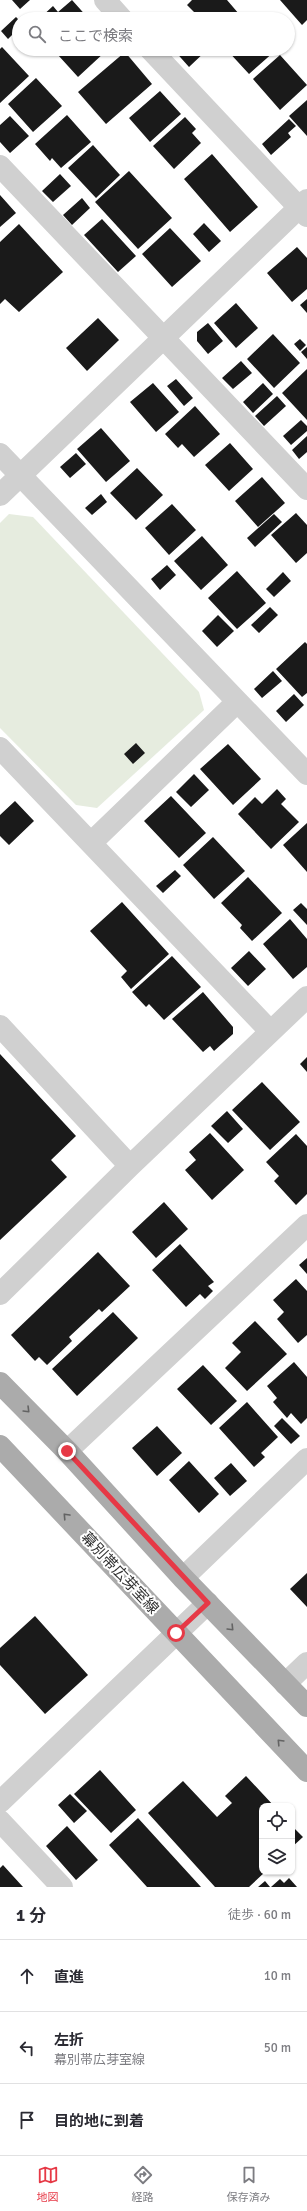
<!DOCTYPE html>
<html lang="ja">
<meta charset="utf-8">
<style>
:root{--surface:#fff;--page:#f2f2f3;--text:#2b2b33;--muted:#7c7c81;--line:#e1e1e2;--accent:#e63946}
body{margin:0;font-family:Signika,"Noto Sans JP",sans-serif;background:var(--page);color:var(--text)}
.controls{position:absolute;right:12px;bottom:12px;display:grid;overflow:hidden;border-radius:8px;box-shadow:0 1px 3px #0004}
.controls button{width:36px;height:36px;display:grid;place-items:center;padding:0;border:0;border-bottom:1px solid var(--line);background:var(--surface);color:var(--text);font:20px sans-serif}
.stop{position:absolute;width:12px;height:12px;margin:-9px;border:3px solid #e63946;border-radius:50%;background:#fff}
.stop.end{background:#e63946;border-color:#fff;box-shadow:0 1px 4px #0008}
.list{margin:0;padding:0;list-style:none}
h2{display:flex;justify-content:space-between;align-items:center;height:52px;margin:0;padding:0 16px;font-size:17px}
h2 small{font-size:13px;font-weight:400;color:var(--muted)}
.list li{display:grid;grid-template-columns:26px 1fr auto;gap:12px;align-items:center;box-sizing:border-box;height:72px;padding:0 16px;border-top:1px solid var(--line)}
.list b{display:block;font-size:15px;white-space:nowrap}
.list p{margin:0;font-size:13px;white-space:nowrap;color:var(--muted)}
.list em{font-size:13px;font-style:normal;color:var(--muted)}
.icon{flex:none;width:22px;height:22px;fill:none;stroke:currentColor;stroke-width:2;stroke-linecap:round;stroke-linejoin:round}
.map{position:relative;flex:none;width:307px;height:1887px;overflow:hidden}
.search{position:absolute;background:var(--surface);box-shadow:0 1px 3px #0004;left:12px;right:12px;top:12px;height:44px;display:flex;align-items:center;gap:10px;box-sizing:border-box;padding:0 14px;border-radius:22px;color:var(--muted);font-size:15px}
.sheet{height:268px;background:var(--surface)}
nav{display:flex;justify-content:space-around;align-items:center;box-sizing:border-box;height:56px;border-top:1px solid var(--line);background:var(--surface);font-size:11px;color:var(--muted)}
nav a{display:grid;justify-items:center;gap:2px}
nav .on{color:var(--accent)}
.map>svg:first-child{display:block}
.green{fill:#e6ecdf}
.building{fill:#1a1a1a}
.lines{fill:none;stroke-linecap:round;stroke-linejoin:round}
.street{stroke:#d0d0d0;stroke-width:22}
.primary{stroke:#ababab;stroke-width:22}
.oneway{stroke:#636363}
.route{stroke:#e63946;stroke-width:5}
.labels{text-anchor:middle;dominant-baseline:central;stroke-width:4;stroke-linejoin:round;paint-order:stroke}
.street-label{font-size:15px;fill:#333;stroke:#fff}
</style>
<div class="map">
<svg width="307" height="1887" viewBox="0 0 307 1887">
<rect width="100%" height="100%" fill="#fff"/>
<path class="green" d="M9,514L33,517L199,692L204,710L97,808L76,805L0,728V523Z"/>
<path class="building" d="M12,0H30L20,9Z
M72,0L89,19H39L53,6L58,12Z
M192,0H227L239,14L233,19H196L192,15L195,13L187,5Z
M280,0H307V20L302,25Z
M16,17L19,20V28L8,39L1,31Z
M2,47L29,76L0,103V49Z
M65,49H102L105,52L78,77L58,55Z
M173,49H208L189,67Z
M226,49H273L275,51L249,74Z
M125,52L152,84L106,124L78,92Z
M280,55L307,85L280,110L253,79Z
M36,78L62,106L33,132L8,104Z
M160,91L181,114L150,142L129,118Z
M307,100V136L289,116Z
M67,115L91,142L61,168L52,158L50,161L35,144Z
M10,116L29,136L10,153L0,142V125Z
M185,117L196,129L192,133L201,143L174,169L153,146Z
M289,119L296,126L288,133L291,137L271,155L262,144Z
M93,145L120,175L96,198L68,168Z
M212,154L258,207L230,232L184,179Z
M129,171L172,218L138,249L95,202Z
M60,174L71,186L53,202L42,191Z
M0,195L16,213L0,227Z
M82,198L90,208L72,225L63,215Z
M102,219L136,256L118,272L84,235Z
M204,223L221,241L209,252L193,234Z
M19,224L63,272L19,312L5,299L0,304V242Z
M170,228L201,261L172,287L142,254Z
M297,247L307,258V289L292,302L267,273Z
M307,299V313L300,305Z
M236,303L258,328L236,348L214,323Z
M98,318L119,340L87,371L66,348Z
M208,323L223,341L208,354L197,341V332Z
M273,334L300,363L274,388L247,359Z
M300,339L306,345L300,351L294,344Z
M307,347V359L301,352Z
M241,361L252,373L233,389L222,378Z
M307,369V420L282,393Z
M176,379L193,398L184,406L167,386Z
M153,383L179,412L156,432L130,402Z
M263,383L273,394L253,413L243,402Z
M277,396L286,406L264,426L255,416Z
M195,406L220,434L194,457L182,444L178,448L165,434Z
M301,420L307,426V431L291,445L283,436Z
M101,428L130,461L106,482L77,449Z
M307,436V452L299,459L292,450Z
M230,443L253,469L229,491L205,465Z
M76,453L86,464L70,478L60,467Z
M137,468L163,495L136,520L110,493Z
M262,477L285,503L258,527L235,501Z
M101,494L107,502L92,515L85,508Z
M172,504L196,530L169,555L145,528Z
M296,513L307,525V553L296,563L271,535Z
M274,514L282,522L255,547L247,538Z
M202,536L228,565L201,590L174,561Z
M167,565L176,575L160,590L151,579Z
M237,571L266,603L237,629L208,598Z
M283,572L291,581L274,597L266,589Z
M270,607L278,615L259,633L251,625Z
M218,615L234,631L217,647L202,631Z
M305,642L307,644V693L302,697L276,669Z
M273,671L282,681L262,698L254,689Z
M294,694L304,705L286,722L276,711Z
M136,743L145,753L133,764L124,754Z
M228,744L261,779L233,805L200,769Z
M194,774L209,790L191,807L176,792Z
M277,789L286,799L281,804L299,822L271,849L238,814L255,797L262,804Z
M171,796L206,833L179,858L144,821Z
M15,801L34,821L9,845L0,836V815Z
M307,823V872L283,845Z
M213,837L245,871L214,899L183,865Z
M175,870L181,876L163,893L156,886Z
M248,877L282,913L252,941L240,928L242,925L221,903Z
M122,902L169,954L131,989L121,977L127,971L90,931Z
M301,903L307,909V925L293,910Z
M290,919L307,939V967L293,979L263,944Z
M249,951L266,969L248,986L231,968Z
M172,956L201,987L164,1020L149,1004L146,1007L132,992Z
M203,992L233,1027V1034L214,1051L210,1046L203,1052L172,1019Z
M0,1054L76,1136L51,1160L67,1177L0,1240Z
M307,1057V1072L300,1064Z
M262,1082L300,1122L270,1150L232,1110Z
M227,1111L243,1129L228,1143L211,1126Z
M210,1133L244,1170L212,1200L185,1170L196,1160L189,1152Z
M296,1134L307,1146V1194L296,1205L274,1181L279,1176L266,1162Z
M164,1202L188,1229L156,1258L132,1232Z
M180,1244L214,1282L208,1286L213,1291L205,1299L200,1294L186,1307L152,1270Z
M98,1252L130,1286L102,1312L99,1309L69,1337L72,1341L47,1365L39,1357L35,1361L11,1335Z
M307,1258V1274L299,1265Z
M296,1279L307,1291V1335L298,1343L277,1319L284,1312L273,1300Z
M113,1312L138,1338L77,1396L52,1369Z
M255,1321L287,1354L247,1391L225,1368L241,1352L232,1343Z
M294,1362L307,1377V1418L301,1424L291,1413L287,1418L273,1402L277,1398L267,1386Z
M203,1365L237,1401L211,1425L177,1389Z
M247,1402L278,1437L261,1453L265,1457L254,1467L219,1428Z
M282,1418L300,1436L291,1444L274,1426Z
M157,1426L182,1453L157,1476L132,1448Z
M189,1461L219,1494L199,1513L169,1480Z
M231,1463L247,1481L230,1496L214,1478Z
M307,1573V1607L290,1589Z
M35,1616L88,1675L45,1714L0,1665V1648Z
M100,1770L136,1810L111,1833L74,1794Z
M246,1776L274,1806H262V1872H265L249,1887H215L148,1813L183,1781L217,1817L232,1803L225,1796Z
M70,1794L87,1811L74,1823L58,1805Z
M138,1818L201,1887H147L109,1845Z
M67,1826L98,1860L76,1880L46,1846Z
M292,1826L303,1837L292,1847Z
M3,1865L23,1887H0V1868Z
M289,1878L297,1887H271L280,1879L284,1883Z
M265,1881L270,1887H258Z"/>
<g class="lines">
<path class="street" d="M105,0L122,19
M150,49L307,216
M0,166L307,489
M0,454L307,774
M0,495L307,200
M0,748L270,1031
M91,843L237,702
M0,1026L130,1166
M0,1294L130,1166L307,997
M67,1451L307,1225
M183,1578L307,1459
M285,1684L307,1663
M0,1802L208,1603
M0,1821L62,1887"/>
<path class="primary" d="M0,1383L67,1451L183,1578L307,1706
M0,1446L307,1771"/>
</g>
<defs><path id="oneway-chevron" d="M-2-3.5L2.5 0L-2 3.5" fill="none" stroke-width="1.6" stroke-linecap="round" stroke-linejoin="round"/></defs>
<g class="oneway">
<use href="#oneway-chevron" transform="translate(27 1410) rotate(45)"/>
<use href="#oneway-chevron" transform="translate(66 1516) rotate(-133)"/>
<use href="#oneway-chevron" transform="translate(231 1628) rotate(46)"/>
<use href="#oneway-chevron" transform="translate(280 1742) rotate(-134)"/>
</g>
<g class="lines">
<path class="route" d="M67,1451L208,1603L176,1633"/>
</g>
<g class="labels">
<g class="street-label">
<text transform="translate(120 1573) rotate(47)">幕別帯広芽室線</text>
</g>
</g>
</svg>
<div class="controls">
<button><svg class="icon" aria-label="locate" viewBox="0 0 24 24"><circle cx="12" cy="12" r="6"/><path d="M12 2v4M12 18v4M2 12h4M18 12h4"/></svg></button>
<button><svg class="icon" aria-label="layers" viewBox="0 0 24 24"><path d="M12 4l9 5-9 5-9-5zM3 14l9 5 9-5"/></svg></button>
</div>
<div class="stop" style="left:176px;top:1633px"></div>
<div class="stop end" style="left:67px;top:1451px"></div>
<div class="search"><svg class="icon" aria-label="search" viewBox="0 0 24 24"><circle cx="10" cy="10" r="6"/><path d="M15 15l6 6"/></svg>ここで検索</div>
</div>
<section class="sheet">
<h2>1 分<small>徒歩 · 60 m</small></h2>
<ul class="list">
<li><svg class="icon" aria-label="ahead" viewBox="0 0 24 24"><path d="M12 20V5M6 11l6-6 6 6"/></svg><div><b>直進</b></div><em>10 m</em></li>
<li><svg class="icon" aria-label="left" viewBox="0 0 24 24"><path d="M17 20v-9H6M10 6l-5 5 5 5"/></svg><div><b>左折</b><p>幕別帯広芽室線</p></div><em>50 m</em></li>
<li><svg class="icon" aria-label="arrive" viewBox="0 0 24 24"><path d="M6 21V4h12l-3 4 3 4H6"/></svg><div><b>目的地に到着</b></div></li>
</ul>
</section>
<nav>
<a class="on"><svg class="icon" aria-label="map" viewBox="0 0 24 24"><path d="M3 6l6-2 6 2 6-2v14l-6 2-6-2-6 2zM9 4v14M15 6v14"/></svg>地図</a>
<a><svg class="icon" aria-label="directions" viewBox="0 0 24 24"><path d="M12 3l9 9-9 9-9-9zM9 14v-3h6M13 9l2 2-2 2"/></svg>経路</a>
<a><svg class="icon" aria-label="saved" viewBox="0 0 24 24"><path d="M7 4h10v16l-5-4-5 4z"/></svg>保存済み</a>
</nav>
